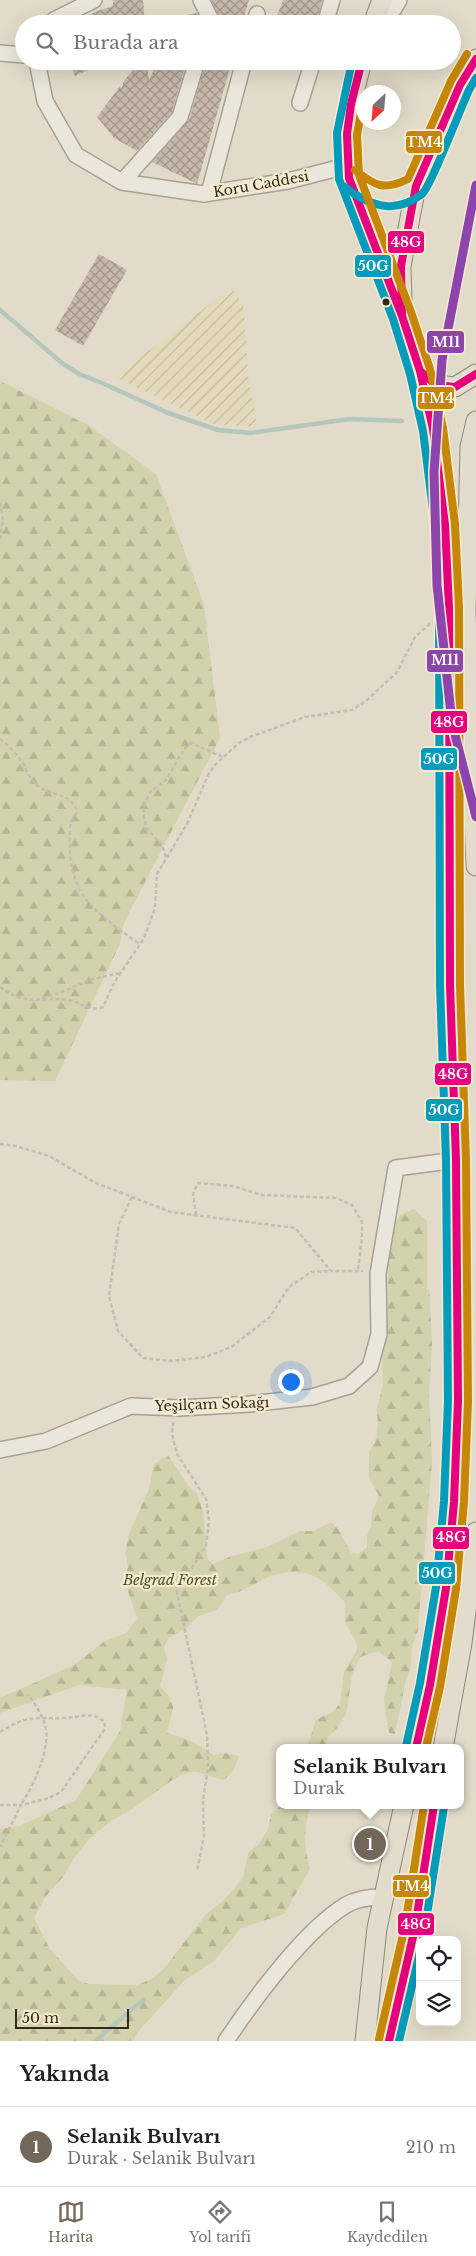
<!DOCTYPE html>
<html lang="tr">
<meta charset="utf-8">
<style>
:root{--surface:#fff;--page:#f6f6f6;--text:#202124;--muted:#757577;--line:#e0e0e0;--accent:#726759}
body{margin:0;font-family:"Libre Baskerville",serif;background:var(--page);color:var(--text)}
.controls{position:absolute;right:15px;bottom:15px;display:grid;overflow:hidden;border-radius:10px;box-shadow:0 5px 20px #0002}
.controls button{width:45px;height:45px;display:grid;place-items:center;padding:0;border:0;border-bottom:1px solid var(--line);background:var(--surface);color:var(--text);font:25px sans-serif}
.compass{position:absolute;left:356px;top:85px;width:45px;height:45px;border-radius:50%;background:var(--surface);box-shadow:0 5px 20px #0002;rotate:206deg}
.scale{position:absolute;left:15px;bottom:12px;width:114px;box-sizing:border-box;padding-left:5px;border:2px solid #35281c;border-top:0;font-size:14px;line-height:18px;white-space:nowrap;color:#35281c;-webkit-text-stroke:4px #f5eace;paint-order:stroke}
.you{position:absolute;left:290px;top:1381px;width:18px;height:18px;margin:-12px;border:4px solid #fff;border-radius:50%;background:#1a73e8;box-shadow:0 0 0 8px #1a73e833}
.badge{display:grid;place-items:center;width:32px;height:32px;border-radius:50%;background:var(--accent);color:#fff;font-size:16px;font-weight:700}
.pin{position:absolute;translate:-50% -50%;border:2px solid #fff;box-shadow:0 1px 5px #0006}
.popup{position:absolute;left:276px;top:1744px;width:188px;height:65px;box-sizing:border-box;display:grid;place-content:center;border-radius:10px;background:var(--surface);filter:drop-shadow(0 1px 4px #0005);font-size:16px;white-space:nowrap;color:var(--muted)}
.popup b{font-size:19px;color:var(--text)}
.popup::after{content:'';position:absolute;left:50%;top:100%;margin-left:-10px;border:10px solid transparent;border-top-color:var(--surface)}
.list{margin:0;padding:0;list-style:none}
h2{display:flex;justify-content:space-between;align-items:center;height:65px;margin:0;padding:0 20px;font-size:21px}
h2 small{font-size:16px;font-weight:400;color:var(--muted)}
.list li{display:grid;grid-template-columns:32px 1fr auto;gap:15px;align-items:center;box-sizing:border-box;height:80px;padding:0 20px;border-top:1px solid var(--line)}
.list b{display:block;font-size:19px;white-space:nowrap}
.list p{margin:0;font-size:16px;white-space:nowrap;color:var(--muted)}
.list em{font-size:16px;font-style:normal;color:var(--muted)}
.icon{flex:none;width:28px;height:28px;fill:none;stroke:currentColor;stroke-width:2;stroke-linecap:round;stroke-linejoin:round}
.map{position:relative;flex:none;width:476px;height:2041px;overflow:hidden}
.search{position:absolute;background:var(--surface);box-shadow:0 5px 20px #0002;left:15px;right:15px;top:15px;height:55px;display:flex;align-items:center;gap:12px;box-sizing:border-box;padding:0 18px;border-radius:28px;color:var(--muted);font-size:19px}
.sheet{height:145px;background:var(--surface)}
nav{display:flex;justify-content:space-around;align-items:center;box-sizing:border-box;height:70px;border-top:1px solid var(--line);background:var(--surface);font-size:14px;color:var(--muted)}
nav a{display:grid;justify-items:center;gap:2px}
nav .on{color:var(--accent)}
.map>svg:first-child{display:block}
.farmland{fill:url(#farmland-furrows)}
.forest{fill:url(#forest-firs)}
.lines{fill:none;stroke-linecap:round;stroke-linejoin:round}
.stream{stroke:#b5c7bc;stroke-width:4.5}
.building{fill:url(#building-cross-hatch)}
.minor-casing{stroke:#a7a094;stroke-width:18}
.major-casing{stroke:#8c857a;stroke-width:21}
.path{stroke:#c3bcb2;stroke-width:2.5;stroke-dasharray:4 2.5;stroke-linecap:butt}
.minor{stroke:#eae6db;stroke-width:15}
.major{stroke:#e2dccd;stroke-width:19}
.bus-1-casing{stroke:#f5eace;stroke-width:11}
.bus-2-casing{stroke:#f5eace;stroke-width:11}
.bus-3-casing{stroke:#f5eace;stroke-width:11}
.bus-1{stroke:#e5007d;stroke-width:8}
.bus-2{stroke:#059cbc;stroke-width:8}
.bus-3{stroke:#c68607;stroke-width:8}
.metro-1-casing{stroke:#f5eace;stroke-width:12}
.metro-1{stroke:#8e44ad;stroke-width:9}
.bus-dot{fill:#35281c;stroke:#f5eace;stroke-width:2}
.labels{text-anchor:middle;dominant-baseline:central;stroke-width:4.5;stroke-linejoin:round;paint-order:stroke}
.street-label{font-size:14px;fill:#35281c;stroke:#f5eace}
.park-label{font-size:14px;font-style:italic;fill:#465123;stroke:#f5eace}
.line-badge{stroke:#f5eace;stroke-width:2}
.badge-label{font-size:14px;text-anchor:middle;font-weight:bold;fill:#fff}
</style>
<div class="map">
<svg width="476" height="2041" viewBox="0 0 476 2041">
<defs>
<pattern id="farmland-furrows" width="10" height="10" patternUnits="userSpaceOnUse" patternTransform="scale(1.25)"><rect width="10" height="10" fill="#e3daba"/><path d="M-1 1l2-2M0 10L10 0M9 11l2-2" fill="none" stroke="#c3bb9f"/></pattern>
<pattern id="forest-firs" width="22" height="20" patternUnits="userSpaceOnUse" patternTransform="scale(1.25)"><rect width="22" height="20" fill="#d2d2ac"/><path d="M5 1l3.5 6h-7zM16 11l3.5 6h-7z" fill="#b5b493"/></pattern>
<pattern id="building-cross-hatch" width="8" height="8" patternUnits="userSpaceOnUse" patternTransform="scale(1.25)"><rect width="8" height="8" fill="#c6b9ab"/><path d="M0 0l8 8M0 8l8-8" fill="none" stroke="#a2968a"/></pattern>
</defs>
<rect width="100%" height="100%" fill="#e2dbca"/>
<path class="farmland" d="M232,287L244,308L248,375L256,419V427L214,424L115,377Z"/>
<path class="forest" d="M0,381L88,425L156,474L204,605L220,738L128,915L123,926L120,944L55,1081L0,1080Z
M414,1209L427,1221V1292L429,1288L432,1344L429,1392L432,1462L418,1630L412,1646L411,1667L405,1684L395,1734L389,1733L384,1701L392,1662L378,1651L360,1657L352,1675L346,1714L338,1727L328,1737L324,1748H307L316,1720L334,1711L340,1703L344,1672L357,1650L356,1642L345,1622V1602C327,1584 314,1568 285,1573C280,1574 275,1574 270,1576C255,1583 244,1592 227,1595L217,1610L199,1616L186,1628L169,1638L164,1647L167,1659L160,1686L169,1696L173,1707L167,1733C185,1738 199,1743 213,1755L226,1753L239,1756C235,1768 233,1774 223,1780L197,1772H189L175,1778L131,1810L111,1821L89,1839L74,1858L63,1877L46,1896L34,1918L50,1949L79,1981L89,1984L137,1985L151,1979L163,1970L206,1914L224,1900L243,1878L248,1853L259,1844L268,1829L271,1814L282,1805H311C303,1827 304,1847 310,1869L284,1914L241,1928L214,1961L185,1980L137,2033L133,2041H0V1829L19,1826L76,1800L120,1731L127,1690L79,1685L0,1713V1698L74,1665L105,1641L126,1633L137,1619L125,1582L128,1566L125,1553L129,1534L149,1489L154,1464L168,1455L188,1485L197,1494L203,1511L207,1558L213,1564L229,1557L270,1546L300,1531H313L331,1522L339,1530L351,1553L358,1554L367,1547V1536L371,1526L372,1512L379,1496L369,1478V1452L375,1442L378,1426L377,1409L383,1384L382,1354L388,1316V1258L391,1247L390,1241L394,1224L401,1214Z"/>
<g class="lines">
<path class="stream" d="M0,310L62,363L79,374L102,383L168,413L218,430L251,433L350,419L402,421
M95,2041L143,2000"/>
</g>
<path class="building" d="M113,0H143L145,24H72L97,11L113,6Z
M211,0H249L242,24H218V14Z
M283,0H322L316,24H288L276,19Z
M197,13L200,19L199,24H176L175,17Z
M69,61H110L75,76Z
M140,61H147L149,81L157,61H187L172,112L137,151L114,138L97,117L120,86L121,89L124,81Z
M206,61H232L197,184L152,162L189,120Z
M99,254L127,270L83,346L55,330Z"/>
<g class="lines">
<g class="minor-casing">
<path id="minor" d="M201,0L210,18L208,24
M51,24L54,20L94,0
M254,24L257,14
M325,24L332,0
M385,24L399,0
M0,53L24,55
M37,61L45,101L76,155L122,182L204,194L288,181L346,166
M300,103L313,61
M122,182L180,117L197,61
M209,193L244,61
M0,1450L46,1441L131,1406L180,1408L250,1404L312,1397L349,1386L370,1367L379,1334L378,1274L396,1168L456,1160
M226,2041C253,2000 305,1930 346,1905C356,1899 372,1897 383,1897"/>
</g>
<g class="major-casing">
<path id="major" d="M373,24L382,0
M362,61C352,99 341,139 349,178L402,316L420,371L433,429L445,525L449,608L450,985L456,1160L458,1401L454,1502L446,1588L430,1685L416,1748
M349,178C376,200 386,202 416,186
M402,305L401,266L416,186L460,85L476,59
M420,371L436,385L455,387L476,374
M476,421L470,447L466,612L476,866
M443,1748L462,1643L476,1532
M365,2041L377,1928L404,1805
M389,2041L415,1928L434,1805"/>
</g>
<path class="path" d="M0,503L3,518L0,539
M0,739C7,744 14,751 19,758C26,766 29,780 38,786C49,795 67,793 75,806C80,815 71,819 70,827C67,895 88,906 139,944
M166,857L162,845L146,828L143,807L150,792L166,780L184,749L191,743L223,757
M0,987C7,992 13,996 21,998C37,1002 53,997 69,1000C80,1002 91,1012 103,1007L114,983L144,938L155,908L157,874L187,824L208,775L216,764L239,743L250,737L305,717L352,710L366,701L397,672L415,637L432,622
M42,998L62,992L89,980L120,973
M0,1144L16,1146L49,1156L96,1183L171,1212L295,1228L331,1271H363
M132,1197L119,1224L109,1296L118,1331L143,1358L170,1361L206,1357L231,1347L270,1317L289,1287L311,1272L331,1271
M196,1215L193,1194L198,1183L233,1186L262,1195L336,1198L352,1205L362,1222V1238L358,1269
M173,1422L172,1434L177,1454L206,1499L209,1521L206,1545L192,1568L181,1576L176,1588L207,1735L208,1768L203,1800L204,1836L197,1871
M0,1732C29,1714 33,1719 64,1718C80,1718 91,1710 105,1722L104,1730L61,1792L46,1799L21,1805
M22,1803C34,1785 53,1744 44,1722C40,1712 35,1703 28,1695
M0,1805H21L0,1847"/>
<use href="#minor" class="minor"/>
<use href="#major" class="major"/>
<g class="bus-1-casing">
<path id="bus-1" d="M476,59L460,85L416,186L401,266L402,316L420,371L436,385L455,387L476,374
M362,61L351,104L347,134L349,178L402,316L420,371L433,429L445,525L449,608L450,985L456,1160L458,1401L454,1502L446,1588L430,1685L416,1748
M389,2041L415,1928L434,1805"/>
</g>
<g class="bus-2-casing">
<path id="bus-2" d="M352,61L337,133L339,179L393,319L410,374L423,431L435,526L439,608L440,985L446,1160L448,1401L444,1501L436,1587L420,1683L406,1746
M343,186C368,205 394,216 422,194C430,188 462,105 469,90L476,78
M423,1940L444,1807
M399,2041L420,1952"/>
</g>
<g class="bus-3-casing">
<path id="bus-3" d="M364,96L357,135L359,175L411,312L430,369L443,428L455,524L459,608L460,985L466,1160L468,1401L464,1502L456,1589L440,1687L426,1748
M355,170C375,186 384,191 408,179L451,81L467,54
M379,2039L405,1926L424,1805"/>
</g>
<use href="#bus-1" class="bus-1"/>
<use href="#bus-2" class="bus-2"/>
<use href="#bus-3" class="bus-3"/>
<g class="metro-1-casing">
<path id="metro-1" d="M476,185L442,360L434,472L437,585L452,723L476,817"/>
</g>
<use href="#metro-1" class="metro-1"/>
</g>
<circle class="bus-dot" cx="386" cy="302" r="4.5"/>
<g class="labels">
<g class="street-label">
<text transform="translate(261 184) rotate(-10)">Koru Caddesi</text>
<text transform="translate(212 1404) rotate(-2)">Yeşilçam Sokağı</text>
</g>
<g class="park-label">
<text x="170" y="1580">Belgrad Forest</text>
</g>
</g>
<g class="line-badge">
<rect x="405" y="130" width="38" height="24" rx="5" fill="#c68607"/>
<rect x="387" y="230" width="38" height="24" rx="5" fill="#e5007d"/>
<rect x="354" y="254" width="38" height="24" rx="5" fill="#059cbc"/>
<rect x="426" y="330" width="39" height="24" rx="5" fill="#8e44ad"/>
<rect x="417" y="386" width="38" height="24" rx="5" fill="#c68607"/>
<rect x="426" y="649" width="38" height="24" rx="5" fill="#8e44ad"/>
<rect x="430" y="710" width="38" height="24" rx="5" fill="#e5007d"/>
<rect x="420" y="747" width="38" height="24" rx="5" fill="#059cbc"/>
<rect x="434" y="1062" width="38" height="24" rx="5" fill="#e5007d"/>
<rect x="425" y="1098" width="38" height="24" rx="5" fill="#059cbc"/>
<rect x="432" y="1526" width="38" height="24" rx="5" fill="#e5007d"/>
<rect x="418" y="1561" width="38" height="24" rx="5" fill="#059cbc"/>
<rect x="392" y="1874" width="38" height="24" rx="5" fill="#c68607"/>
<rect x="397" y="1912" width="38" height="24" rx="5" fill="#e5007d"/>
</g>
<g class="badge-label">
<text x="424" y="147">TM4</text>
<text x="406" y="247">48G</text>
<text x="373" y="271">50G</text>
<text x="446" y="347">M11</text>
<text x="436" y="403">TM4</text>
<text x="445" y="665">M11</text>
<text x="449" y="727">48G</text>
<text x="439" y="764">50G</text>
<text x="453" y="1079">48G</text>
<text x="444" y="1115">50G</text>
<text x="451" y="1542">48G</text>
<text x="437" y="1578">50G</text>
<text x="411" y="1891">TM4</text>
<text x="416" y="1929">48G</text>
</g>
</svg>
<div class="controls">
<button><svg class="icon" aria-label="locate" viewBox="0 0 24 24"><circle cx="12" cy="12" r="6"/><path d="M12 2v4M12 18v4M2 12h4M18 12h4"/></svg></button>
<button><svg class="icon" aria-label="layers" viewBox="0 0 24 24"><path d="M12 4l9 5-9 5-9-5zM3 14l9 5 9-5"/></svg></button>
</div>
<svg class="compass" viewBox="-18 -18 36 36"><path d="M0-13l5 13h-10z" fill="#e53935"/><path d="M0 13l5-13h-10z" fill="#757577"/></svg>
<div class="scale">50 m</div>
<div class="you"></div>
<div class="pin badge" style="left:370px;top:1844px">1</div>
<div class="popup"><b>Selanik Bulvarı</b>Durak</div>
<div class="search"><svg class="icon" aria-label="search" viewBox="0 0 24 24"><circle cx="10" cy="10" r="6"/><path d="M15 15l6 6"/></svg>Burada ara</div>
</div>
<section class="sheet">
<h2>Yakında<small></small></h2>
<ul class="list">
<li><span class="badge">1</span><div><b>Selanik Bulvarı</b><p>Durak · Selanik Bulvarı</p></div><em>210 m</em></li>
</ul>
</section>
<nav>
<a class="on"><svg class="icon" aria-label="map" viewBox="0 0 24 24"><path d="M3 6l6-2 6 2 6-2v14l-6 2-6-2-6 2zM9 4v14M15 6v14"/></svg>Harita</a>
<a><svg class="icon" aria-label="directions" viewBox="0 0 24 24"><path d="M12 3l9 9-9 9-9-9zM9 14v-3h6M13 9l2 2-2 2"/></svg>Yol tarifi</a>
<a><svg class="icon" aria-label="saved" viewBox="0 0 24 24"><path d="M7 4h10v16l-5-4-5 4z"/></svg>Kaydedilen</a>
</nav>
